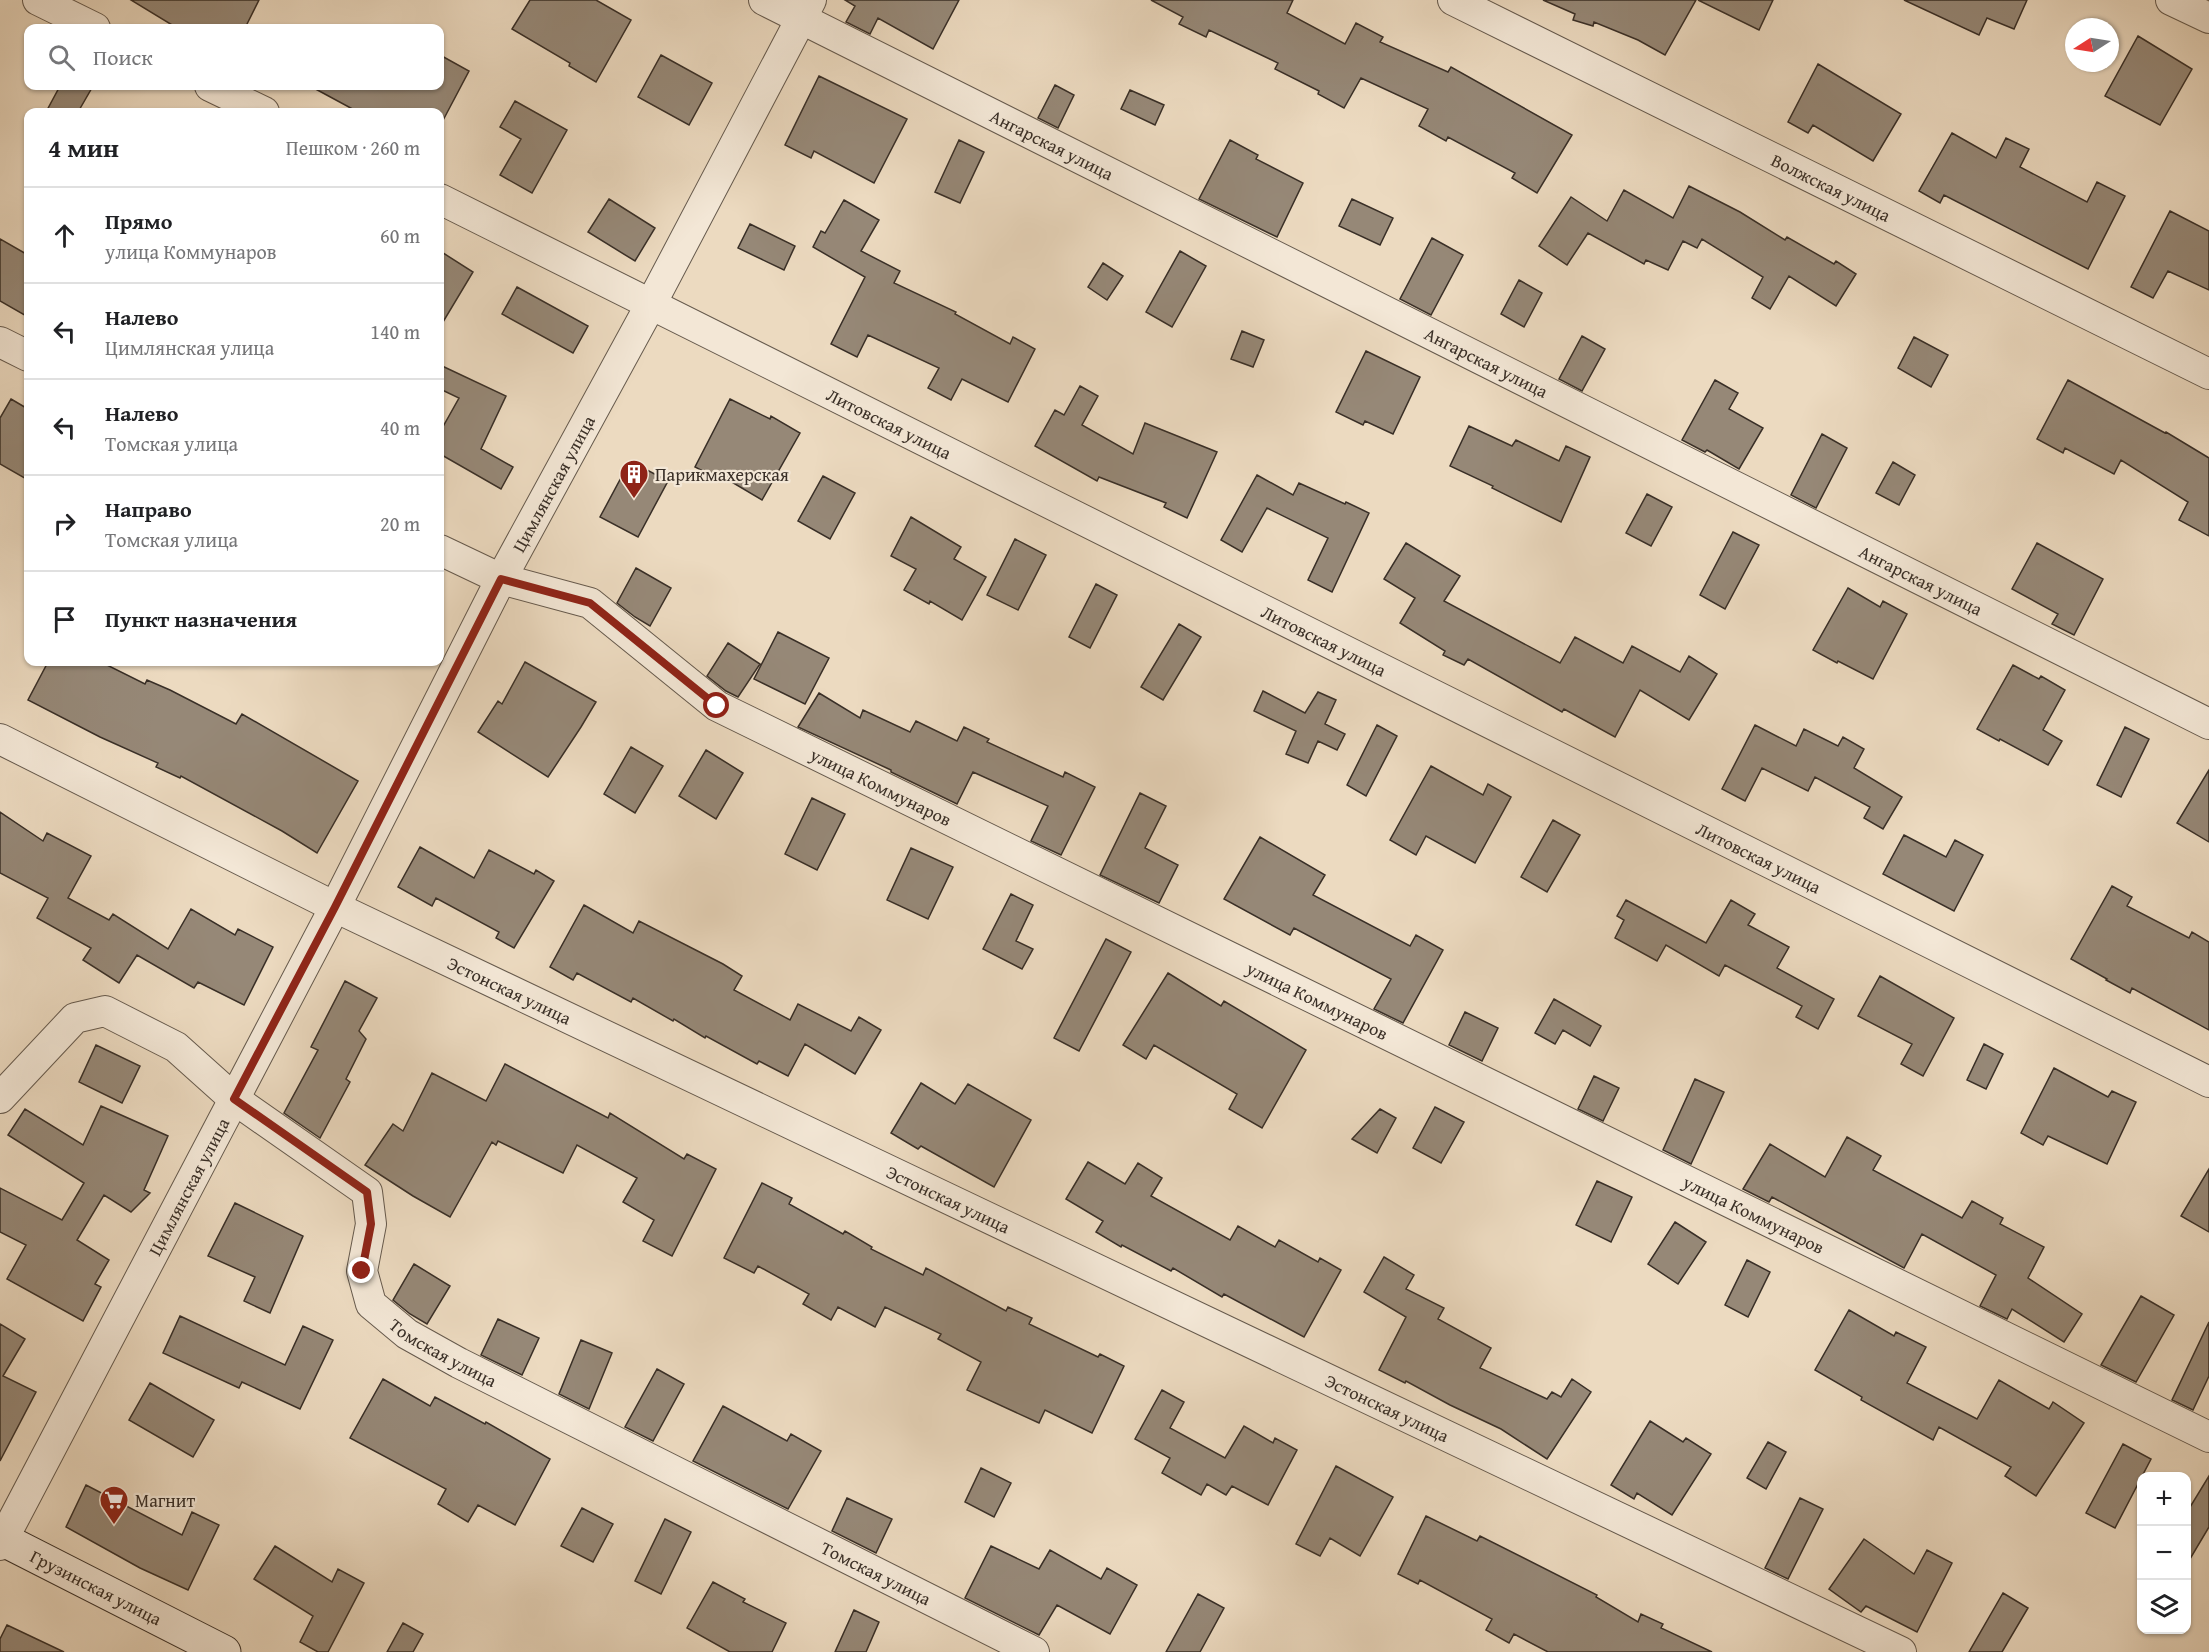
<!DOCTYPE html>
<html lang="ru">
<meta charset="utf-8">
<style>
:root{--surface:#fff;--page:#f2f2f2;--text:#202124;--muted:#757577;--line:#e0e0e0}
body{margin:0;font-family:"Gentium Book Plus",serif;background:var(--page);color:var(--text)}
.controls{position:absolute;right:18px;bottom:18px;display:grid;overflow:hidden;border-radius:12px;box-shadow:0 2px 4px #0004}
.controls button{width:54px;height:54px;display:grid;place-items:center;padding:0;border:0;border-bottom:2px solid var(--line);background:var(--surface);color:var(--text);font:30px sans-serif}
.compass{position:absolute;left:2065px;top:18px;width:54px;height:54px;border-radius:50%;background:var(--surface);box-shadow:0 2px 4px #0004;rotate:258deg}
.stop{position:absolute;width:18px;height:18px;margin:-14px;border:4px solid #8f2418;border-radius:50%;background:#fff}
.stop.end{background:#8f2418;border-color:#fff;box-shadow:0 2px 6px #0008}
.list{margin:0;padding:0;list-style:none}
h2{display:flex;justify-content:space-between;align-items:center;height:78px;margin:0;padding:0 24px;font-size:26px}
h2 small{font-size:20px;font-weight:400;color:var(--muted)}
.list li{display:grid;grid-template-columns:39px 1fr auto;gap:18px;align-items:center;box-sizing:border-box;height:96px;padding:0 24px;border-top:2px solid var(--line)}
.list b{display:block;font-size:22px;white-space:nowrap}
.list p{margin:0;font-size:20px;white-space:nowrap;color:var(--muted)}
.list em{font-size:20px;font-style:normal;color:var(--muted)}
.icon{flex:none;width:33px;height:33px;fill:none;stroke:currentColor;stroke-width:2;stroke-linecap:round;stroke-linejoin:round}
.map{position:relative;flex:none;width:2209px;height:1652px;overflow:hidden}
.search{position:absolute;background:var(--surface);box-shadow:0 2px 4px #0004;left:24px;top:24px;width:420px;height:66px;display:flex;align-items:center;gap:15px;box-sizing:border-box;padding:0 21px;border-radius:12px;color:var(--muted);font-size:22px}
.panel{position:absolute;background:var(--surface);box-shadow:0 2px 4px #0004;left:24px;top:108px;width:420px;height:558px;border-radius:12px}
.map>svg:first-child{display:block}
.building{fill:#968877;stroke:#392f27;stroke-width:1.5}
.lines{fill:none;stroke-linecap:round;stroke-linejoin:round}
.street-casing{stroke:#665a4d;stroke-width:32}
.secondary-casing{stroke:#392f27;stroke-width:35}
.street{stroke:#f3e7d6;stroke-width:30}
.secondary{stroke:#f3e7d6;stroke-width:33}
.route{stroke:#8f2418;stroke-width:8}
.labels{text-anchor:middle;dominant-baseline:central;stroke-width:4.5;stroke-linejoin:round;paint-order:stroke}
.street-label{font-size:18px;fill:#392f27;stroke:#f3e7d6}
.poi-label{font-size:18px;fill:#392f27;stroke:#f3e7d6;text-anchor:start}
</style>
<div class="map">
<svg width="2209" height="1652" viewBox="0 0 2209 1652">
<rect width="100%" height="100%" fill="#ecdac0"/>
<filter id="stains"><feTurbulence type="fractalNoise" baseFrequency=".00333" numOctaves="4"/><feColorMatrix values="0 0 0 0 .2 0 0 0 0 .09 0 0 0 0 .02 0 0 0 .5 -.17"/></filter>
<radialGradient id="worn" r=".72"><stop offset=".6" stop-color="#630" stop-opacity="0"/><stop offset="1" stop-color="#630" stop-opacity=".3"/></radialGradient>
<path class="building" d="M131,0H259L245,28H177Z
M530,0H596L631,20L596,82L569,66L570,63L512,29Z
M845,0H959L933,49L878,18L870,34L846,22L855,6Z
M1151,0H1293L1287,13L1345,44L1356,23L1383,37L1380,42L1448,72L1451,67L1572,135L1537,193L1512,178L1515,173L1448,137L1446,141L1419,126L1428,109L1361,78L1344,108L1318,94L1319,91L1275,69L1278,63L1209,30L1206,37L1179,24L1183,17Z
M1543,0H1696L1665,55L1638,40L1594,22L1593,26L1573,20L1575,14Z
M1698,0H1773L1759,30Z
M1904,0H2027L2014,29L1987,18L1979,35Z
M2138,36L2192,69L2160,125L2105,96Z
M440,55L469,71L440,126V112H358L310,86H440Z
M661,55L712,83L689,125L638,97Z
M1818,64L1901,114L1873,161L1813,125L1808,133L1788,122Z
M819,76L907,119L874,183L814,151L811,158L785,145Z
M1055,85L1074,95L1058,128L1038,118Z
M60,86H93L78,112H46Z
M1130,90L1164,105L1155,125L1121,109Z
M515,101L567,130L532,193L500,175L521,139L500,127Z
M1952,133L1996,158L2006,138L2029,149L2020,167L2087,202L2097,182L2125,196L2088,269L1944,195L1940,203L1919,191Z
M959,140L984,152L960,203L935,192Z
M1230,140L1258,155L1256,159L1303,183L1277,237L1199,199Z
M1689,186L1740,212L1785,240L1787,237L1834,264L1836,261L1856,274L1836,306L1789,276L1770,309L1752,298L1763,277L1702,239L1697,248L1683,241L1668,270L1646,260L1644,264L1588,233L1567,265L1539,246L1571,197L1607,221L1624,190L1673,218Z
M609,199L655,228L635,261L588,232Z
M1352,199L1393,218L1380,245L1339,226Z
M844,200L879,220L861,251L900,271L894,283L956,312L955,314L1010,344L1013,337L1035,349L1008,402L962,379L951,400L928,388L939,368L868,335L857,357L831,344L865,277L813,247L821,231L825,233Z
M2170,211L2209,231V290L2168,271L2153,298L2131,287Z
M750,224L795,246L784,270L738,248Z
M1432,238L1463,255L1431,315L1400,299Z
M0,239L28,255V317L0,301Z
M440,251L473,272L440,327Z
M1180,251L1206,266L1172,327L1146,312Z
M1103,263L1123,276L1107,300L1088,287Z
M1519,280L1542,293L1524,327L1501,314Z
M517,287L588,326L573,353L502,314Z
M1242,331L1264,340L1253,367L1231,359Z
M1582,336L1605,349L1582,391L1559,379Z
M1914,337L1948,355L1931,387L1898,368Z
M1366,351L1420,377L1393,434L1365,421L1363,425L1336,412Z
M440,365L506,396L481,449L513,467L501,489L440,454V432L459,398L440,389Z
M1715,380L1738,393L1729,409L1763,428L1739,469L1707,450L1705,452L1682,440Z
M2068,380L2165,433L2166,432L2209,458V536L2179,520L2188,502L2121,460L2114,474L2065,448L2063,453L2037,439Z
M1080,386L1098,396L1082,425L1133,454L1145,423L1217,452L1187,518L1164,507L1166,503L1099,477L1097,481L1035,446L1055,410L1064,415Z
M11,399L28,409V480L0,464V418Z
M730,399L770,419L771,416L800,433L762,500L720,475L718,479L695,467Z
M1469,426L1512,446L1516,440L1559,461L1566,446L1590,457L1561,522L1492,488L1493,486L1450,466Z
M1822,434L1847,448L1816,508L1791,495Z
M630,461L668,481L638,537L600,517Z
M1893,462L1915,475L1899,505L1876,493Z
M1257,475L1293,495L1299,483L1345,504L1346,502L1369,513L1332,592L1308,580L1328,538L1267,508L1242,552L1221,540Z
M823,476L855,493L830,539L798,521Z
M1647,494L1672,507L1651,546L1626,533Z
M911,517L961,547L954,559L986,577L962,620L930,601L929,604L904,590L916,569L891,556Z
M1733,532L1759,545L1725,609L1700,595Z
M1015,539L1046,555L1018,610L987,595Z
M1406,543L1460,576L1444,601L1560,663L1575,637L1623,663L1632,646L1680,672L1689,656L1717,674L1689,720L1640,690L1615,737L1564,709L1562,712L1468,659L1464,665L1443,655L1445,651L1400,623L1415,598L1384,579Z
M2037,543L2103,579L2074,635L2052,624L2058,614L2012,589Z
M636,568L671,588L650,626L635,617L617,603Z
M1096,584L1117,595L1090,648L1069,637Z
M1848,588L1880,607L1883,601L1907,614L1873,679L1838,661L1837,663L1813,650Z
M1179,624L1201,637L1163,700L1141,687Z
M778,632L829,658L805,704L754,679Z
M728,643L760,664L738,697L726,691L707,676Z
M48,662H101L145,684L147,680L170,690L236,724L242,714L358,781L317,853L282,831L181,776L180,778L156,767L158,763L100,737L28,700Z
M525,662L596,702L581,727L548,777L478,732L498,701L502,704Z
M2013,665L2039,679L2041,676L2065,690L2043,730L2062,741L2048,765L2000,739L1999,741L1977,729Z
M1263,691L1305,713L1318,692L1336,700L1325,724L1345,734L1337,750L1318,741L1308,763L1286,754L1296,731L1254,711Z
M819,693L860,718L863,710L910,732L916,721L957,741L964,727L989,739L987,742L1063,777L1065,772L1095,787L1061,855L1031,841L1048,806L973,772L957,804L891,772V770L798,727Z
M1377,725L1397,736L1366,796L1347,785Z
M1755,725L1796,746L1804,729L1838,746L1843,737L1864,749L1854,768L1902,797L1883,829L1864,818L1870,807L1815,777L1808,791L1762,768L1745,801L1722,789Z
M2125,727L2149,739L2121,797L2097,785Z
M631,747L663,766L635,813L604,794Z
M706,750L743,773L716,819L679,796Z
M1431,766L1483,795L1488,784L1511,797L1475,863L1426,836L1416,855L1390,840Z
M2209,770V842L2177,823Z
M1140,793L1166,806L1145,848L1178,865L1159,903L1100,875Z
M812,798L845,814L817,870L785,854Z
M0,812L43,841L47,833L91,856L68,898L109,920L113,914L168,949L191,909L235,935L238,929L273,947L244,1005L198,982L194,988L137,955L119,983L83,960L91,948L37,918L48,898L0,873Z
M1553,820L1580,835L1547,892L1521,877Z
M1904,835L1946,857L1955,840L1983,855L1954,911L1883,874Z
M1260,837L1325,875L1313,895L1410,946L1416,935L1443,950L1403,1023L1374,1009L1391,979L1294,928L1290,935L1224,899Z
M420,847L474,878L489,850L534,874L536,870L554,881L514,948L496,938L499,932L436,898L432,906L398,887Z
M911,848L953,867L928,919L887,900Z
M2112,886L2132,897L2127,906L2189,938L2192,932L2209,942V1030L2132,988L2130,993L2106,980L2107,979L2071,959Z
M1011,894L1033,905L1016,941L1033,949L1022,969L983,949Z
M1626,900L1706,943L1731,900L1755,914L1748,925L1789,947L1777,968L1834,999L1818,1029L1796,1017L1802,1006L1725,965L1719,976L1666,945L1657,961L1615,938L1624,920L1617,916Z
M584,905L633,933L639,921L723,964L742,976L734,990L790,1020L798,1004L851,1031L859,1017L881,1030L855,1074L805,1044L788,1076L759,1061L757,1064L706,1036L705,1038L674,1019L673,1021L633,998L631,1002L577,973L573,980L550,967Z
M1106,939L1131,952L1079,1051L1054,1038Z
M1168,973L1221,1006L1224,1001L1306,1050L1262,1128L1229,1109L1237,1094L1154,1045L1146,1059L1123,1045Z
M1880,976L1954,1018L1923,1076L1901,1064L1912,1044L1858,1016Z
M345,981L377,998L359,1031L366,1039L346,1079L350,1082L320,1138L284,1113L318,1050L311,1047Z
M1554,999L1601,1026L1590,1046L1563,1030L1555,1044L1535,1033Z
M1465,1012L1498,1028L1482,1061L1449,1045Z
M1984,1044L2003,1054L1986,1089L1967,1080Z
M96,1045L140,1066L122,1103L79,1082Z
M505,1064L608,1118L610,1113L684,1159L687,1154L716,1169L672,1256L643,1241L654,1220L623,1202L637,1178L577,1145L563,1173L498,1141L496,1145L492,1142L450,1217L413,1196L365,1165L393,1124L403,1131L432,1073L486,1101Z
M2054,1068L2108,1097L2112,1091L2136,1102L2107,1164L2048,1136L2043,1145L2021,1133Z
M1594,1076L1619,1088L1603,1121L1578,1109Z
M1695,1079L1724,1092L1691,1164L1663,1150Z
M921,1083L955,1104L968,1084L1031,1120L994,1187L921,1146L918,1149L891,1133Z
M101,1106L168,1136L144,1190L150,1193L131,1212L104,1195L77,1240L109,1260L95,1284L101,1287L83,1321L7,1279L26,1245L0,1232V1188L62,1220L84,1183L8,1135L25,1109L83,1145Z
M1435,1107L1464,1122L1441,1163L1413,1148Z
M1380,1109L1396,1118L1377,1153L1352,1139Z
M1847,1137L1881,1156L1873,1170L1962,1218L1972,1201L2003,1218L2000,1224L2044,1247L2028,1278L2082,1314L2064,1342L2012,1309L2007,1319L1980,1306L1996,1275L1922,1234L1904,1268L1772,1197L1769,1202L1743,1189L1770,1144L1825,1177Z
M1088,1162L1125,1184L1138,1163L1162,1178L1151,1196L1230,1240L1238,1226L1275,1247L1279,1240L1318,1262L1320,1258L1341,1270L1304,1337L1224,1294L1222,1297L1173,1268L1171,1271L1122,1245L1121,1247L1096,1232L1103,1221L1066,1199Z
M2209,1169V1232L2181,1216Z
M1597,1181L1632,1197L1611,1242L1576,1225Z
M762,1183L792,1198L789,1204L843,1234L845,1231L872,1247L871,1249L923,1275L926,1268L1006,1311L1008,1307L1032,1318L1029,1324L1098,1357L1100,1354L1124,1366L1092,1433L1045,1410L1039,1423L967,1390L981,1362L938,1339L941,1334L885,1307L875,1327L838,1307L831,1320L803,1304L809,1294L758,1266L754,1273L724,1258Z
M235,1203L303,1236L270,1313L244,1301L255,1277L208,1256Z
M1675,1222L1706,1242L1678,1284L1648,1264Z
M1384,1257L1414,1275L1406,1289L1444,1308L1438,1319L1491,1348L1480,1368L1547,1399L1552,1392L1561,1397L1572,1379L1591,1392L1547,1459L1501,1429L1450,1405L1406,1381L1405,1383L1379,1370L1406,1317L1364,1292Z
M1747,1260L1770,1272L1748,1317L1725,1305Z
M414,1264L450,1286L427,1324L410,1314L393,1300Z
M2141,1296L2174,1315L2136,1382L2101,1365Z
M1849,1310L1894,1336L1896,1332L1926,1347L1907,1383L1977,1419L1999,1380L2049,1409L2053,1402L2084,1423L2036,1496L2005,1476L2011,1467L1939,1427L1933,1440L1861,1400L1862,1397L1815,1370Z
M180,1316L285,1365L303,1326L333,1340L300,1409L242,1382L239,1388L163,1353Z
M498,1319L539,1338L522,1375L481,1355Z
M2209,1322V1376L2193,1410L2172,1400Z
M0,1324L25,1339L3,1376L36,1392L0,1461Z
M581,1340L612,1353L589,1409L559,1394Z
M657,1369L684,1384L653,1441L625,1427Z
M383,1379L430,1406L435,1397L485,1424L486,1422L550,1459L515,1525L478,1505L468,1522L438,1504L446,1489L350,1438Z
M150,1383L214,1420L193,1457L129,1420Z
M1162,1390L1184,1402L1170,1428L1225,1458L1244,1426L1273,1443L1275,1438L1297,1450L1268,1505L1232,1486L1226,1495L1207,1484L1201,1495L1162,1473L1170,1458L1135,1439Z
M723,1406L787,1441L791,1434L821,1451L788,1509L693,1461Z
M1650,1421L1683,1442L1686,1438L1711,1454L1672,1515L1637,1493L1634,1499L1611,1485Z
M1768,1442L1786,1452L1766,1489L1747,1478Z
M2123,1444L2151,1459L2115,1528L2086,1513Z
M1336,1466L1393,1497L1360,1556L1330,1538L1320,1556L1296,1544Z
M981,1468L1011,1483L994,1517L965,1502Z
M2209,1476V1527L2187,1564V1512Z
M86,1485L182,1535L192,1512L219,1525L188,1590L140,1568L66,1527Z
M847,1498L892,1519L876,1553L832,1531Z
M1800,1498L1823,1509L1788,1579L1765,1568Z
M582,1508L613,1524L593,1562L561,1546Z
M1426,1516L1477,1541L1480,1536L1597,1595L1596,1597L1638,1622L1641,1614L1663,1624L1661,1628L1712,1652H1548L1514,1634L1509,1643L1486,1630L1492,1619L1420,1580L1418,1584L1398,1574Z
M665,1519L691,1532L661,1594L635,1581Z
M1864,1539L1914,1574L1927,1550L1952,1563L1917,1632L1866,1606L1861,1612L1829,1589Z
M275,1546L332,1582L338,1569L364,1583L328,1652H318L300,1642L313,1616L254,1579Z
M991,1546L1039,1569L1050,1550L1101,1579L1107,1568L1137,1585L1110,1634L1057,1605L1039,1635L965,1598Z
M713,1582L745,1599L743,1602L786,1623L772,1652H730L687,1628Z
M2003,1593L2028,1608L2002,1652H1969Z
M1198,1594L1224,1608L1200,1652H1166Z
M854,1610L879,1622L866,1652H835Z
M403,1623L423,1634L413,1652H387Z
M7,1625L64,1652H0V1639Z"/>
<g class="lines">
<g class="street-casing">
<g id="street">
<path d="M38,0L95,28"/>
<path id="s1" d="M764,0L2209,724"/>
<path id="s2" d="M1453,0L2209,374"/>
<path d="M2171,0L2209,18"/>
<path d="M210,86L264,112"/>
<path id="s3" d="M440,199L2209,1082"/>
<path d="M0,342L28,356"/>
<path id="s4" d="M440,550L501,579L590,603L717,706L2209,1437"/>
<path id="s5" d="M0,739L335,907L1901,1652"/>
<path id="s6" d="M0,1098L75,1018L105,1011L176,1047L234,1099L367,1192L371,1224L362,1271L371,1304L407,1334L459,1363L1034,1652"/>
<path id="s7" d="M0,1545L335,907L501,579L651,304L811,0"/>
</g>
</g>
<g class="secondary-casing">
<g id="secondary">
<path id="s8" d="M0,1538L224,1652"/>
</g>
</g>
<use href="#street" class="street"/>
<use href="#secondary" class="secondary"/>
</g>
<g class="lines">
<path class="route" d="M362,1271L371,1224L367,1192L234,1099L335,907L501,579L590,603L717,706"/>
</g>
<defs>
<g id="building-pin" transform="scale(1.5)"><path d="M0 17L-7.5 6A9.5 9.5 0 1 1 7.5 6Z" fill="#8f2418" stroke="#f3e7d6"/><path d="M-4-6H4V6H1V3H-1V6H-4ZM-2.5-4.3h1.7v1.8h-1.7ZM.8-4.3h1.7v1.8H.8ZM-2.5-1h1.7V.8h-1.7ZM.8-1h1.7V.8H.8Z" fill="#fff"/></g>
<g id="supermarket-pin" transform="scale(1.5)"><path d="M0 17L-7.5 6A9.5 9.5 0 1 1 7.5 6Z" fill="#8f2418" stroke="#f3e7d6"/><path d="M-6-5.5h2.5l.6 2H6L4.5 2H-2.5L-4.4-4H-6ZM-1.5 3.2a1.3 1.3 0 1 0 .1 0ZM3 3.2a1.3 1.3 0 1 0 .1 0Z" fill="#fff"/></g>
</defs>
<g fill-rule="evenodd">
<use href="#building-pin" x="634" y="474"/>
<use href="#supermarket-pin" x="114" y="1500"/>
</g>
<g class="labels">
<g class="street-label">
<text stroke="none"><textPath href="#s1" startOffset="322">Ангарская улица</textPath></text>
<text stroke="none"><textPath href="#s2" startOffset="422">Волжская улица</textPath></text>
<text stroke="none"><textPath href="#s1" startOffset="808">Ангарская улица</textPath></text>
<text stroke="none"><textPath href="#s3" startOffset="502">Литовская улица</textPath></text>
<text stroke="none"><textPath href="#s7" startOffset="1197">Цимлянская улица</textPath></text>
<text stroke="none"><textPath href="#s1" startOffset="1294">Ангарская улица</textPath></text>
<text stroke="none"><textPath href="#s3" startOffset="988">Литовская улица</textPath></text>
<text stroke="none"><textPath href="#s4" startOffset="506">улица Коммунаров</textPath></text>
<text stroke="none"><textPath href="#s3" startOffset="1474">Литовская улица</textPath></text>
<text stroke="none"><textPath href="#s5" startOffset="568">Эстонская улица</textPath></text>
<text stroke="none"><textPath href="#s4" startOffset="992">улица Коммунаров</textPath></text>
<text stroke="none"><textPath href="#s7" startOffset="405">Цимлянская улица</textPath></text>
<text stroke="none"><textPath href="#s5" startOffset="1054">Эстонская улица</textPath></text>
<text stroke="none"><textPath href="#s4" startOffset="1478">улица Коммунаров</textPath></text>
<text stroke="none"><textPath href="#s6" startOffset="662">Томская улица</textPath></text>
<text stroke="none"><textPath href="#s5" startOffset="1540">Эстонская улица</textPath></text>
<text stroke="none"><textPath href="#s6" startOffset="1148">Томская улица</textPath></text>
<text stroke="none"><textPath href="#s8" startOffset="108">Грузинская улица</textPath></text>
</g>
<g class="poi-label">
<text x="655" y="474">Парикмахерская</text>
<text x="135" y="1500">Магнит</text>
</g>
</g>
<rect width="100%" height="100%" filter="url(#stains)"/>
<rect width="100%" height="100%" fill="url(#worn)"/>
</svg>
<div class="controls">
<button>+</button>
<button>−</button>
<button><svg class="icon" aria-label="layers" viewBox="0 0 24 24"><path d="M12 4l9 5-9 5-9-5zM3 14l9 5 9-5"/></svg></button>
</div>
<svg class="compass" viewBox="-18 -18 36 36"><path d="M0-13l5 13h-10z" fill="#e53935"/><path d="M0 13l5-13h-10z" fill="#757577"/></svg>
<div class="stop" style="left:717px;top:706px"></div>
<div class="stop end" style="left:362px;top:1271px"></div>
<div class="search"><svg class="icon" aria-label="search" viewBox="0 0 24 24"><circle cx="10" cy="10" r="6"/><path d="M15 15l6 6"/></svg>Поиск</div>
<section class="panel">
<h2>4 мин<small>Пешком · 260 m</small></h2>
<ul class="list">
<li><svg class="icon" aria-label="ahead" viewBox="0 0 24 24"><path d="M12 20V5M6 11l6-6 6 6"/></svg><div><b>Прямо</b><p>улица Коммунаров</p></div><em>60 m</em></li>
<li><svg class="icon" aria-label="left" viewBox="0 0 24 24"><path d="M17 20v-9H6M10 6l-5 5 5 5"/></svg><div><b>Налево</b><p>Цимлянская улица</p></div><em>140 m</em></li>
<li><svg class="icon" aria-label="left" viewBox="0 0 24 24"><path d="M17 20v-9H6M10 6l-5 5 5 5"/></svg><div><b>Налево</b><p>Томская улица</p></div><em>40 m</em></li>
<li><svg class="icon" aria-label="right" viewBox="0 0 24 24"><path d="M7 20v-9h11M14 6l5 5-5 5"/></svg><div><b>Направо</b><p>Томская улица</p></div><em>20 m</em></li>
<li><svg class="icon" aria-label="arrive" viewBox="0 0 24 24"><path d="M6 21V4h12l-3 4 3 4H6"/></svg><div><b>Пункт назначения</b></div></li>
</ul>
</section>
</div>
